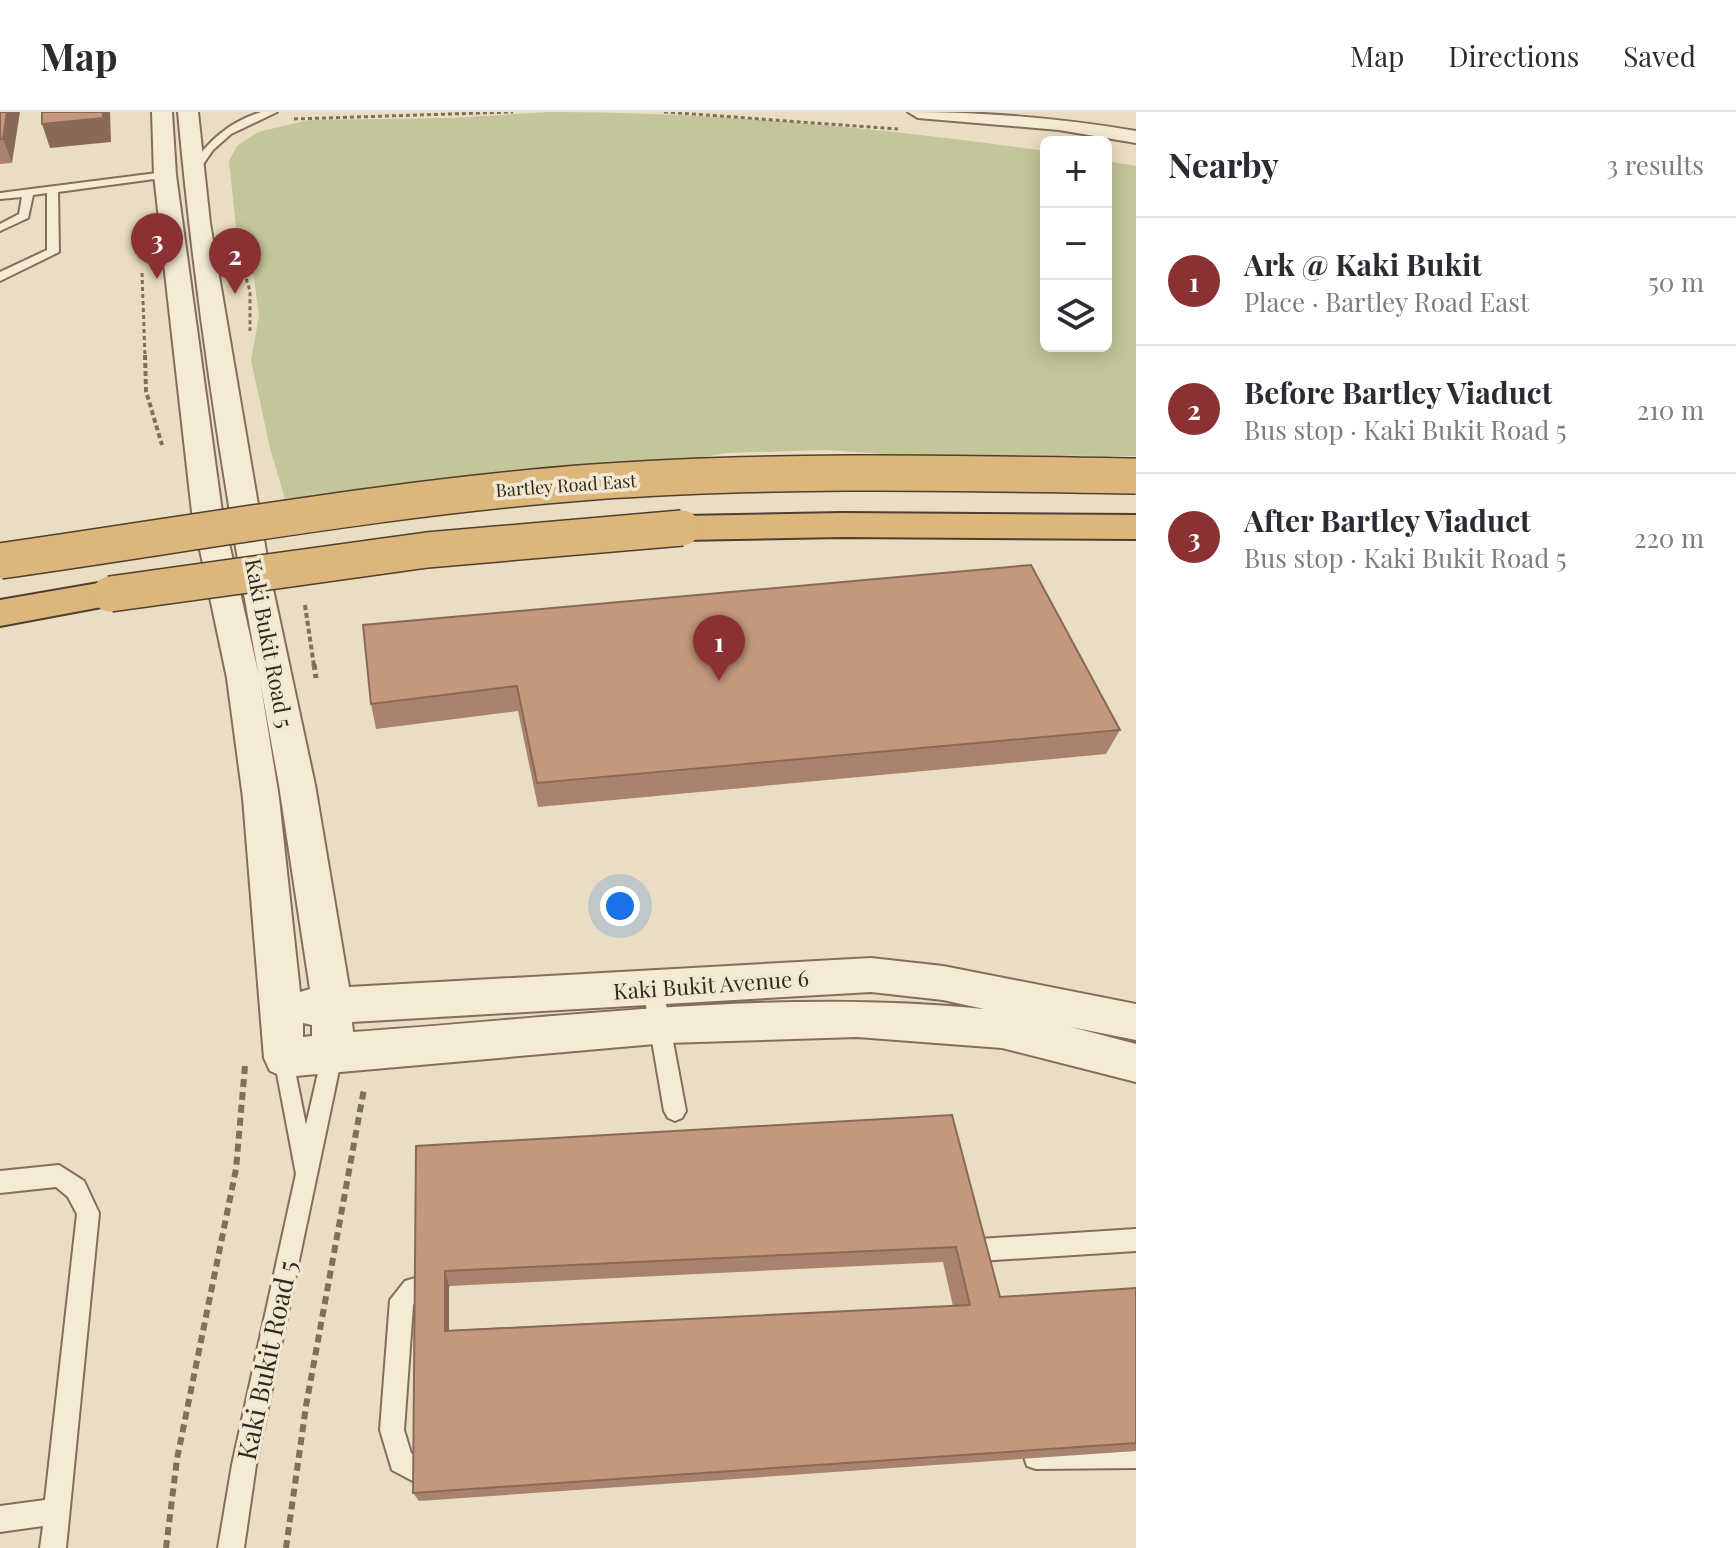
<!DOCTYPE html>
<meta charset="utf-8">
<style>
:root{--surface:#fff;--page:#f7f7f7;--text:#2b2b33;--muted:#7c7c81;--line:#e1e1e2;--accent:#8b3134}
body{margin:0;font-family:"Playfair Display",serif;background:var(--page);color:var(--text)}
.controls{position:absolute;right:24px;top:24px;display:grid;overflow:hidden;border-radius:12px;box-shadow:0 4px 20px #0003}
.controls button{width:72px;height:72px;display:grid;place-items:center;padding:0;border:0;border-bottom:2px solid var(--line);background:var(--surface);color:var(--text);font:40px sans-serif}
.you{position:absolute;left:620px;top:794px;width:28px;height:28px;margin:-20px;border:6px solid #fff;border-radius:50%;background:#1a73e8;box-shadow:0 0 0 12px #1a73e833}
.badge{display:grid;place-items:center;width:52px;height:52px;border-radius:50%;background:var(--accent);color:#fff;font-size:26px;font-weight:700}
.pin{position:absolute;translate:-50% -66px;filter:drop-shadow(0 2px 4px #0008)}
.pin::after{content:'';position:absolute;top:42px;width:28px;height:24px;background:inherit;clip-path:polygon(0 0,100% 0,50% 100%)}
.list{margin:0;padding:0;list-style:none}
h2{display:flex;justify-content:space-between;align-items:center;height:104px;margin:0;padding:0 32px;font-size:34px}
h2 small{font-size:26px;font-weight:400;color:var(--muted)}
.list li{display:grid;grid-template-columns:52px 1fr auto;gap:24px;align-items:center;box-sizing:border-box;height:128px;padding:0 32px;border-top:2px solid var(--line)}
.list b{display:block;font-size:30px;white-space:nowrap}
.list p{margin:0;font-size:26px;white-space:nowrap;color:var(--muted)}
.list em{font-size:26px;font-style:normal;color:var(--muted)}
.icon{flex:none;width:44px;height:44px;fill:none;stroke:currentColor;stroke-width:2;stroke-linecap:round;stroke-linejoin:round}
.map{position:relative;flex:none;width:1136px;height:1436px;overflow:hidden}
header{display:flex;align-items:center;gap:48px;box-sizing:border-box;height:112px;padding:0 40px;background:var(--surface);border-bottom:2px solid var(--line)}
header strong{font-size:38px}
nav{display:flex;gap:44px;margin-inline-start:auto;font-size:28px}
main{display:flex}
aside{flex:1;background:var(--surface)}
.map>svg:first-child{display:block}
.green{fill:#c2c698}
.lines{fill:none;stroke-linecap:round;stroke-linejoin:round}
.service-casing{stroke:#826f5b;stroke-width:4}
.minor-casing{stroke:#826f5b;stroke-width:4}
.trunk-casing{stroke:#503e2f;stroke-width:4}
.path-far3{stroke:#826f5b;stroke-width:3;stroke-dasharray:4 3;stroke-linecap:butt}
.path-far2{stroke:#826f5b;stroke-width:4;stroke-dasharray:5 3;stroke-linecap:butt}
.path-far1{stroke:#826f5b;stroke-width:5;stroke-dasharray:6 4;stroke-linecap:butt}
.path{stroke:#826f5b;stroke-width:6;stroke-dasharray:8 5;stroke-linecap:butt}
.service{fill:#f5ebd5;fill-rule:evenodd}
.minor{fill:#f5ebd5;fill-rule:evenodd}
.trunk{fill:#ddb67c;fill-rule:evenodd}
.trunk-bridge-casing{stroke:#503e2f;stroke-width:38;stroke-linecap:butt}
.trunk-bridge{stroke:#ddb67c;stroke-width:35}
.wall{fill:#a9836b;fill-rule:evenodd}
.shaded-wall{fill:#896a57}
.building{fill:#c4987c;stroke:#896a57;stroke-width:2;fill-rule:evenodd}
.labels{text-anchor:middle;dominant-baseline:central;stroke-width:7;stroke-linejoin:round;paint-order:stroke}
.far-street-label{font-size:18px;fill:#33281e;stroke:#f2e8d2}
.street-label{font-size:22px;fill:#33281e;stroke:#f2e8d2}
.near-street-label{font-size:26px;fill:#33281e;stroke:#f2e8d2}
</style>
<header>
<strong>Map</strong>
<nav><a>Map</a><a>Directions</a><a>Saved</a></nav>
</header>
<main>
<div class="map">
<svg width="1136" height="1436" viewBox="0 0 1136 1436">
<rect width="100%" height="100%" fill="#e9ddc3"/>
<path class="green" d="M549,0C715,0 880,16 1046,39V234H1106V49L1136,54V344L901,343L826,338L726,341L658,353L476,365L285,387L270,336L251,248L259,204L254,165L237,124L229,49L237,34L258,20L309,8L451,6Z"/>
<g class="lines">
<g class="service-casing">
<path id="service" d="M261,0H277L231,22L213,38L199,58H191L190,56C208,29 229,10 261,0Z
M165,60L169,61V65L58,80L59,140L0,169V160L47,138V81L33,83L28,106L0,119V112L19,102L22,85L0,87V81Z
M653,867L660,870L663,876L686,999L682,1006L675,1009L668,1006L664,999L643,876L646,870Z
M333,930L340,932L343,939L256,1353L244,1436H218L232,1353L296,1062L274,946L277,939L284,937L291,939L306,1013L323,939L326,932Z
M59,1053L84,1069L99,1101L66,1436H40L43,1414L0,1420V1394L45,1388L77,1102L68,1085L56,1075L0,1081V1059Z
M1136,1117V1139L963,1150L955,1147L952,1139L955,1131L963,1128Z
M438,1159L446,1162L449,1170L446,1178L420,1187L413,1193L404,1318L411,1341L428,1350L444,1354L448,1363L444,1372L426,1376L392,1358L380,1318L390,1188L405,1169Z
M1136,1332V1356L1036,1357L1027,1354L1024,1345L1027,1336L1036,1333Z"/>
</g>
<g class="minor-casing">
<path id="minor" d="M152,0H172L176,63L222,400L259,564C224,378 195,189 178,0H198L210,111L270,463L315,673L349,875L871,846L943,854L1136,892V928L1071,915L1136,932V970L1002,936L857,925L666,931L284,965L270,959L264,946L243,686L227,566L192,400L154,63ZM260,568L279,673L310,877L300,880L279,686ZM871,880L943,888L984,897C773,876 563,906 353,920L352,910ZM303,911L312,913V924L303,925Z
M908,0C986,0 1059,6 1136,19V31L1059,18L918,6Z"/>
</g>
<g class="trunk-casing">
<path id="trunk" d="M842,401L1136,403V427L842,425L682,428L669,424L664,416L669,408L682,404Z
M110,469L123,473L129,482L123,491L0,514V488Z"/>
</g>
<path class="path-far3" d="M664,0L898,17
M294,7L513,0
M238,140L250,179V219
M142,161L145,245"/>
<path class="path-far2" d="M145,243L146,279L162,333
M305,493L314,554"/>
<path class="path-far1" d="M314,552L316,566"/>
<path class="path" d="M166,1436L177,1347L236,1057L245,954
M286,1436L306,1294L364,977"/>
<use href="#service" class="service"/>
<use href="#minor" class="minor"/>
<use href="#trunk" class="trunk"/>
<g class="trunk-bridge-casing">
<path id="trunk-bridge" d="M0,449C197,421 394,385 593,370C773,357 955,361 1136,364
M110,482L427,438L682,416"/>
</g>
<use href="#trunk-bridge" class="trunk-bridge"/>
</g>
<path class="wall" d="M0,0L12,51L0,52Z
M363,513L1120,618L1106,642L538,695L518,599L376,617L371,592Z
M952,1003L1000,1185L1136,1176V1339L419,1389L413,1381L416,1034ZM943,1150L953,1194L449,1218V1174Z"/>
<path class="shaded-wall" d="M7,0H20L12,51L3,27Z
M103,0H110L111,30L50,36L42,12Z
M445,1159L449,1174V1231L445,1219Z"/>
<path class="building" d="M0,0H7L3,27H0Z
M42,0H103V6L42,12Z
M1031,453L1120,618L537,671L517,574L371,592L363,513Z
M952,1003L1000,1185L1136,1176V1331L413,1381L416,1034ZM956,1135L970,1193L445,1219V1159Z"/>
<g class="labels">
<g class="far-street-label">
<text transform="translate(566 373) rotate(-4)">Bartley Road East</text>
</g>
<g class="street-label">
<text transform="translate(270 531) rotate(79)">Kaki Bukit Road 5</text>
<text transform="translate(711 872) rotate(-4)">Kaki Bukit Avenue 6</text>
</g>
<g class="near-street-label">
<text transform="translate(266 1248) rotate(-78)">Kaki Bukit Road 5</text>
</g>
</g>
</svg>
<div class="controls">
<button>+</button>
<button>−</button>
<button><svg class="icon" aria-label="layers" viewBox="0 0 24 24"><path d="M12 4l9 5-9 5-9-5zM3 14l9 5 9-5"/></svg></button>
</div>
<div class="you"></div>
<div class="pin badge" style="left:719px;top:569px">1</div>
<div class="pin badge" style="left:235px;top:182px">2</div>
<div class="pin badge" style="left:157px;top:167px">3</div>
</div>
<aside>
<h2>Nearby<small>3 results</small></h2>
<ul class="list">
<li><span class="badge">1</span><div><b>Ark @ Kaki Bukit</b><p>Place · Bartley Road East</p></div><em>50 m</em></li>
<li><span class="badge">2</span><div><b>Before Bartley Viaduct</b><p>Bus stop · Kaki Bukit Road 5</p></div><em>210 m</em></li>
<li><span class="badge">3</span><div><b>After Bartley Viaduct</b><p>Bus stop · Kaki Bukit Road 5</p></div><em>220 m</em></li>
</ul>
</aside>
</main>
